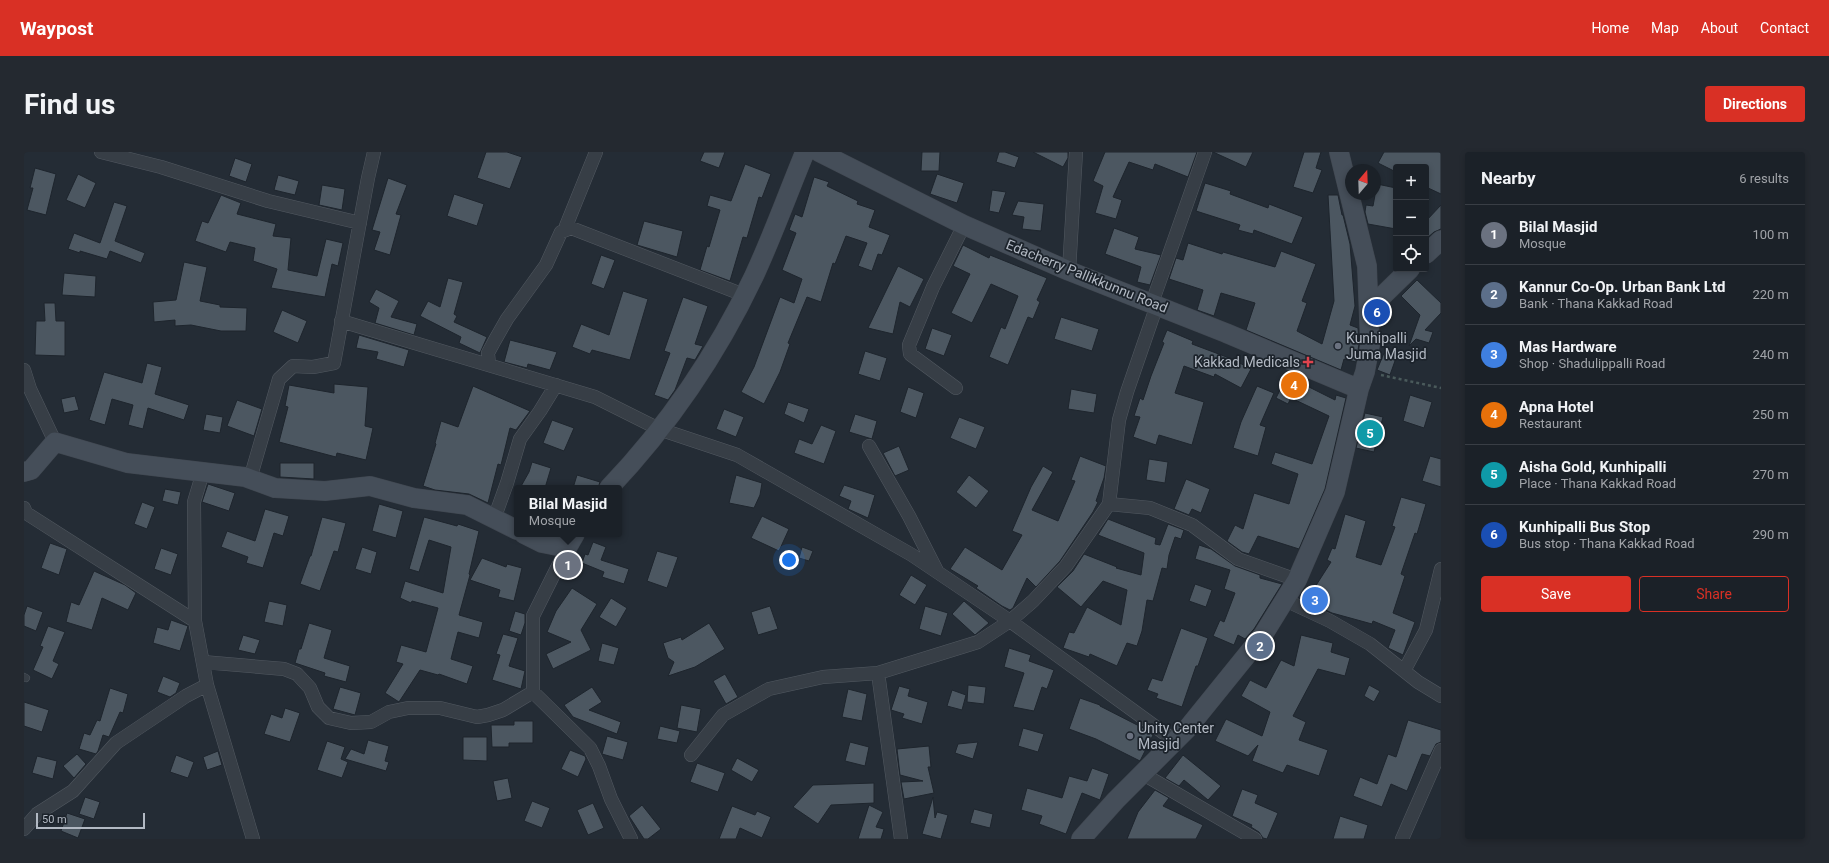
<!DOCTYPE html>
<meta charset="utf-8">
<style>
:root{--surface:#1b2128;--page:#242930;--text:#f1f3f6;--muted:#a0a3a8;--line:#393e45;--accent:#d93025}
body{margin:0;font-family:Roboto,sans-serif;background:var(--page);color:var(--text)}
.controls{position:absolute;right:12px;top:12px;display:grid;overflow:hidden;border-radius:4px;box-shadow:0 2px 6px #0003}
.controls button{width:36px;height:36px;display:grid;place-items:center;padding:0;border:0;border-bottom:1px solid var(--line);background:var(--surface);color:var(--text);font:20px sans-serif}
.compass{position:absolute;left:1321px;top:12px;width:36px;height:36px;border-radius:50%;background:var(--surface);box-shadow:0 2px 6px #0003;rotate:19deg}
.scale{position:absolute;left:12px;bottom:10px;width:109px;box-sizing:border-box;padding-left:4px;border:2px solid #b2b9c3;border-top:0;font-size:11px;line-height:14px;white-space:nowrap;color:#b2b9c3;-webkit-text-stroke:3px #1c232b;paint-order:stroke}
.you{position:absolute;left:765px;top:408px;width:14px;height:14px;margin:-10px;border:3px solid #fff;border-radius:50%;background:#1a73e8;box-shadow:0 0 0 6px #1a73e833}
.badge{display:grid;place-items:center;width:26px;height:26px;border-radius:50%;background:var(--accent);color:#fff;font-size:13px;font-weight:700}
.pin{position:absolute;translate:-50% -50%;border:2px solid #fff;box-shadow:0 1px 4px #0006}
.popup{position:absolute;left:490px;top:333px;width:108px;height:52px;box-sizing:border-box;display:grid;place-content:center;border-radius:4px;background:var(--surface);filter:drop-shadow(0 1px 3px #0005);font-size:13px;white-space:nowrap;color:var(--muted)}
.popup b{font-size:15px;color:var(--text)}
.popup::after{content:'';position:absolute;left:50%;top:100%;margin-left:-8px;border:8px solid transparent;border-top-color:var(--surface)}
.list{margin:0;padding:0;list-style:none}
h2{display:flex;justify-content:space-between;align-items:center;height:52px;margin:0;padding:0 16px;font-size:17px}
h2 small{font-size:13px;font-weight:400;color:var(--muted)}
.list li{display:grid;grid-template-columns:26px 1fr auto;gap:12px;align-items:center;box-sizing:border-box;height:60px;padding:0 16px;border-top:1px solid var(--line)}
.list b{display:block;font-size:15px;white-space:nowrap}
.list p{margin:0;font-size:13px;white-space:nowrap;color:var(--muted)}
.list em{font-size:13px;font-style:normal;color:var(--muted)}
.actions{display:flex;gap:8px;padding:12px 16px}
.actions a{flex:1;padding:9px 0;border:1px solid var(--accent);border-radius:4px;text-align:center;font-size:14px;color:var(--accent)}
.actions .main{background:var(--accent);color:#fff}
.icon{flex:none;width:22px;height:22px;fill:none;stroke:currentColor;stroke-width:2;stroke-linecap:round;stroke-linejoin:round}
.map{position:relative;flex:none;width:1417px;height:687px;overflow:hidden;border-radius:4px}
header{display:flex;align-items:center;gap:24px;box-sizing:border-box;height:56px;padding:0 20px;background:var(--accent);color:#fff}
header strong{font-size:19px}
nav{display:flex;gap:22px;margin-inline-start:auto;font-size:14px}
.intro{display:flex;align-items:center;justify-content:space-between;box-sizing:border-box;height:96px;padding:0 24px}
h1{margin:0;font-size:28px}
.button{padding:10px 18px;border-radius:4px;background:var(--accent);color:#fff;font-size:14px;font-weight:700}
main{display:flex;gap:24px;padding:0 24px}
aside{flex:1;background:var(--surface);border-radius:4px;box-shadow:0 2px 6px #0003}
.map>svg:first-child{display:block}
.building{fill:#4c5761;stroke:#1e252d}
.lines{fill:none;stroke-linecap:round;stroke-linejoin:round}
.lane-casing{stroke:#525961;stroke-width:8}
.street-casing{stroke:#525961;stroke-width:14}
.secondary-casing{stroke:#404750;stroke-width:20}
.path{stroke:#4a5a5b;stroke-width:2.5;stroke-dasharray:3 3;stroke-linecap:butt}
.lane{stroke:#373e46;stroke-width:7}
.street{stroke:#373e46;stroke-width:13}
.secondary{stroke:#454e59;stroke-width:19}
.worship-dot{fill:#6b7280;stroke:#1c232b;stroke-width:1.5}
.health-dot{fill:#e0444e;stroke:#1c232b;stroke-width:1.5}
.labels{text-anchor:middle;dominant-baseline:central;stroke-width:3.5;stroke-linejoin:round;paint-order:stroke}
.street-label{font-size:14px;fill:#b2b9c3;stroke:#1c232b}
.poi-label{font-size:14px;fill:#b2b9c3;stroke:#1c232b;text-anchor:start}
</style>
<header>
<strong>Waypost</strong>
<nav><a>Home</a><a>Map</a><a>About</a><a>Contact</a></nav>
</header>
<div class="intro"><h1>Find us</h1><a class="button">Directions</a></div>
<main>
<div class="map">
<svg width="1417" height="687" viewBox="0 0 1417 687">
<rect width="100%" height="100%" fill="#242c35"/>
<path class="building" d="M462,0H483L498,5L486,37L453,26Z
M680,0H701L695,16L676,9Z
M898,0H916L915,19H897Z
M975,0H981L995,5L991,16L972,10Z
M1009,0H1044V6L1039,15Z
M1081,0H1173L1164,25L1131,12L1129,18L1105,10L1089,45L1098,48L1092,67L1071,61L1079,34L1069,29Z
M1189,0H1229L1222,15Z
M1280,0H1297L1292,16L1298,18L1289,41L1269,35Z
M1360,0H1417V42L1402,35V15H1372V20L1354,11Z
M211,6L228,12L222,30L205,24Z
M721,12L747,22L738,46L735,45L723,86L719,85L706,129L676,118L683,94L685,95L696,58L683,54L686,43L707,49Z
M11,16L32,22L22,63L3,58L9,36H6Z
M54,22L72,31L61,56L42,48Z
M913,22L940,31L933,51L906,42Z
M254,23L275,29L271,43L250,38Z
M790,25L805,30L803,34L834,49L833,52L851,58L845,75L866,83L858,103L854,102L848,119L834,114L843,91L822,84L811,112L809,111L797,150L783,145L764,191L766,192L756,220L740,252L717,240L730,215L756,145L770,151L778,127L758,118L772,81L765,78L771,62L778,65Z
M364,26L383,33L372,62L377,63L366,103L350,98L356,80L348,78Z
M1181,31L1207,39L1206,42L1244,56L1245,52L1279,65L1268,92L1230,78L1229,82L1214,78L1216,73L1172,59Z
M1353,32L1372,36V77L1344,72L1341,60L1342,53L1349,54Z
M298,33L321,37L318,58L295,53Z
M968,38L982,40L975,61L965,59Z
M430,42L460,52L453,74L423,64Z
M197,43L217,51L213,62L252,72L249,84L267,86L264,118L293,124L302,87L319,91L314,114L308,112L301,145L247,136L253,117L229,109L231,96L206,90L202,100L171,89L178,69L184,71Z
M1304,43H1314L1318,63H1319L1326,92L1331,154L1326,173L1334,176L1335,192L1332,210L1320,207L1317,218L1222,178L1231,151L1197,141L1190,164L1173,158L1179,138L1145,127L1152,106L1159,108L1164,91L1198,102L1199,100L1251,115L1257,99L1292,112L1278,149L1283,151L1273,179L1298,192L1310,149Z
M994,49L1020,52L1017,79L998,77L1000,65L988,63Z
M90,50L103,54L91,89L121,101L117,111L86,99L83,107L56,99V101L44,97L50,81L76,91Z
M1417,53V77L1410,80L1402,87V69Z
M620,69L659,79L653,105L613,93Z
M1090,76L1115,85L1111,97L1137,103L1126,133L1113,130L1117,115L1081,102Z
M939,93L965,106L966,103L1023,126L1013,148L1016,150L1009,167L1004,165L984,213L965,205L977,175L981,177L994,144L967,132L948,171L927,161L946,122L929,114Z
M577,103L591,108L580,137L567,132Z
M160,110L183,115L176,149L196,153V155L223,156L222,179H197L167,173L151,174V168L130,170L129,150L152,148Z
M874,114L900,127L886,155L876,150L869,182L844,176Z
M40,121L72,124L71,145L38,143Z
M424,126L439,130L430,162L433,164L430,170L463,185L456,201L435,191L437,185L396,164L404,149L416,155Z
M1393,128L1417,151V161L1401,178L1409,180L1405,191L1392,187L1385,194L1396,163L1377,144Z
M352,137L375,149L367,165L393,172L390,183L351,171L355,156L345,150Z
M599,139L624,147L606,208L568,198L566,202L548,195L557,172L585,183Z
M659,145L684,154L671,192L679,194L671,208L663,206L651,238L644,248L630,243L646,201L640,199Z
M20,151H31L32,169H41V204L11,203L12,169H21Z
M258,158L283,169L274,191L249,180Z
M1037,165L1075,177L1068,199L1030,187Z
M908,176L928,183L920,204L901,197Z
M1143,178L1169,189L1168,192L1208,207L1227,217L1217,236L1191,222L1190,225L1160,214L1151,241L1180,250L1168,293L1135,283L1132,293L1109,285L1116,265L1110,264L1116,246L1119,248L1127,224L1140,191L1138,190Z
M335,183L385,198L380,215L352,207L354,200L332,196Z
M486,188L533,200L526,218L504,212L503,216L480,210Z
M841,199L863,206L856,229L834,222Z
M1360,201L1372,206L1366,223L1353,218Z
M123,211L138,215L131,242L165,253L160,268L124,256L119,277L104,273L109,253L88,247L81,273L65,268L80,220L118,231Z
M1263,224L1311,248L1312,243L1322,246L1301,337L1275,397L1234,384L1225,402L1218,400L1203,389L1211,373L1219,377L1230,341L1265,352L1274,322L1247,312L1251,300L1288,312L1305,264L1267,246L1264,252L1252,246Z
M310,232L344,235L341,274L349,276L342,308L313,301L312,305L255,290L264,255L261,254L265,233L310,241Z
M449,234L506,259L492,278L486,276L477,313L474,312L464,351L445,342L411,338L399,334L412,292L411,291L417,269L434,275Z
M1233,234L1250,241L1236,273L1242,275L1234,304L1209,296L1217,270Z
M884,235L900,241L892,266L876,260Z
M1047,237L1073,242L1070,261L1044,257Z
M1386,243L1408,250L1400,276L1379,269Z
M51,244L55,258L40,261L37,247Z
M213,248L238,257L230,284L203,274Z
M764,250L785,257L780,271L760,262Z
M700,257L720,265L712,285L692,277Z
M1341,261L1359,265L1350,300L1332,296Z
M182,262L199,265L196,281L179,278Z
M831,262L853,269L848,287L825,280Z
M935,265L961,275L952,297L926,286Z
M528,268L550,276L540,299L519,291Z
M797,273L812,279L800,312L770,301L775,287L788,292Z
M875,294L885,318L871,324L859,301Z
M1056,304L1082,314L1080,326L1072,349L1074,350L1069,360L1036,409L1012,435L1003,426L989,456L986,458L978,454L952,436L954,434L926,417L941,395L978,418L998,383L988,379L1007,335L1019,314L1029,320L1008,358L1034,369L1051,329L1047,328Z
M1406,304L1417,307V335L1398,329Z
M1125,307L1144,310L1141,331L1122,328Z
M508,310L527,316L521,336H496L505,320Z
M256,311H290V327L256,325Z
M553,323L576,330L574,336H549Z
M712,323L738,331L736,343L730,356L705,351Z
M945,323L965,339L952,356L932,340Z
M1162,327L1186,337L1177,361L1168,357L1165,363L1150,357Z
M184,332L211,341L205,359L178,350Z
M820,333L851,343L844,366L824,357L827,349L815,344Z
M141,337L157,340L154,353L138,349Z
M1377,345L1402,352L1393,382L1391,381L1377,422L1381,424L1369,461L1391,470L1379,503L1364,496L1371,478L1349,469L1348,472L1308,461L1282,449L1307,410L1303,408L1308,396L1311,397L1321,362L1342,369L1332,405L1357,413L1371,375L1368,374Z
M118,350L131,355L123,377L110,372Z
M355,352L379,359L372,386L348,379Z
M241,357L265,364L259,384L250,381L239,416L222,411L224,405L197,395L203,379L231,389Z
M738,364L765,377L755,399L727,386Z
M298,365L322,371L314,400L310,399L296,439L276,432L286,404H287Z
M400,365L433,374L434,372L455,379L445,422L446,423L435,463L459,470L455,486L434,480L427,507L449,514L443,532L415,522L414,523L396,518L375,550L361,541L379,512L372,510L377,493L402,500L414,456L388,449L387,451L376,446L381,429L419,441L427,395L405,388L395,420L385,417Z
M1084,367L1132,386L1131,392L1136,393L1144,372L1160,378L1157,387L1151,385L1145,403L1143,417L1138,416L1129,449L1123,448L1118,479L1113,494L1103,491L1093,514L1066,502L1065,505L1039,496L1045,480L1050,481L1063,455L1097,473L1103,438L1079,429L1057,455L1033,435L1049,419L1060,402L1093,415L1092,416L1117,423L1120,401L1074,383Z
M569,390L582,395L577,408L605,417L600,432L578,425L580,420L558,411L561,402L564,403Z
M26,391L43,397L35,423L17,416Z
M1175,393L1187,397L1211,414L1236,423V426L1258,432L1230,477L1221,487L1214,483L1210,493L1189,484L1196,468L1200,470L1211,441L1200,437L1206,418L1171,407Z
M338,395L353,400L347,422L331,417Z
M778,395L789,399L785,409L775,406Z
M137,396L154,402L147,423L130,417Z
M633,399L654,405L643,436L623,429Z
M458,406L482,415L483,412L498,416L490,449L474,445L476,438L446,428Z
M70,419L101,433L112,441L104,458L78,446L68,478L42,470L47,450L55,453Z
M887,423L903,433L891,453L875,443Z
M1171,432L1188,438L1182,455L1165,449Z
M548,436L573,452L557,478L567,498L529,517L522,502L547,490L523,480L532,459Z
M587,446L603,456L592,475L575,465Z
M245,449L263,453L259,474L240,470Z
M940,449L965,471L951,483L928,462Z
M3,454L19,460L12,479L0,474V463Z
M746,454L754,477L734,483L727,460Z
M901,454L924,461L917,484L895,477Z
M491,459L501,462V471L497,483L485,479Z
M147,468L164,474L156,499L129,491L133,475L144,478Z
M285,471L308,478L300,506L326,514L322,530L300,524L301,521L271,511L275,497H277Z
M685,471L701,497L671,515L644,524L650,510L644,506L639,491L657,485L658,488Z
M24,474L41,480L29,509L35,512L28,527L9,518L19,495L16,494Z
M1157,476L1184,486L1174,514H1172L1158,555L1132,546L1134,542L1123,538L1128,526L1138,529Z
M479,482L494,486L485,514L501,519L497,537L468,528L476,503L472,502Z
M219,483L236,488L231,502L214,498Z
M1277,483L1309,491L1307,500L1326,506L1321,524L1294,517L1269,564L1282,570L1275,588L1304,598L1295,624L1263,613L1259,621L1228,609L1234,593L1224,604L1191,589L1202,567L1238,584L1246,560L1217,544L1226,528L1242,536L1257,508L1270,514Z
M578,491L595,496L590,513L574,509Z
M985,496L1007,503L1005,509L1030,518L1023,537L1018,535L1010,559L989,555L1000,521L980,515Z
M701,522L714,545L702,552L689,529Z
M139,524L156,531L152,541L146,545L133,540Z
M944,533L962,535L960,552L943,550Z
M1345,533L1356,539L1350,550L1340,544Z
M875,534L886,537L884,544L904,550L898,572L878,566L880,562L867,558Z
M316,535L337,541L331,563L309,557Z
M568,535L578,550L565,558L597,570L593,582L549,565L540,553Z
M86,536L104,542L99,561L96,560L85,585L79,583L74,599L72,602L55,597L60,581L66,583L73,568L76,569Z
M824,537L843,542L838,569L818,565Z
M928,538L942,543L938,558L923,554Z
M1056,546L1076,553V554L1121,577L1129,583L1116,609L1072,587L1045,577Z
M0,550L25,558L18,580L0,574Z
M657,553L677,557L673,580L653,576Z
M261,556L276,561L266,590L240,582L247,562L258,566Z
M1384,568L1417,578V590L1412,592L1406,604L1398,602L1383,639L1367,632L1358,655L1329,644L1336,625L1353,632L1364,602L1372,605Z
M490,569H509V591H485V595H468L467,573H490Z
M636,574L656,579L653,591L633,587Z
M999,576L1020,582L1014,600L994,594Z
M583,584L604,590L599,608L578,602Z
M439,585H463V609L439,608Z
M344,588L365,594L361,609L365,610L362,619L321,607L327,597L340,602Z
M303,589L321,595L317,607L324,610L318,626L293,618Z
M826,590L845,595L841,614L821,609Z
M954,590L949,607L931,601L934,592Z
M905,594L907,615H904L910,641L880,647L877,630L899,629L876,623L873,597Z
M546,598L561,604L562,607L554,625L537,617Z
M194,599L198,613L183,618L179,605Z
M53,602L62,612L50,626L39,614Z
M152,603L170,610L164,626L146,620Z
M1159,603L1197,634L1184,648L1160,628L1155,634L1141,626Z
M13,604L33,609L29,627L8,621Z
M713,606L735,618L728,630L707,618Z
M673,611L701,621L694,640L666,630Z
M1068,616L1085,622L1076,648L1058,641L1042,682L1015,672L1018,664L997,658L1003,636L1038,646L1045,624L1063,629Z
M484,626L488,646L473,649L469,629Z
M850,631V651L807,653L794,672L769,655L789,633Z
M1218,637L1234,643L1231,651L1254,661L1243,687L1239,686L1235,680L1227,675L1228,673L1208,664Z
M1131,638L1145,646L1139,654L1179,673L1172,687H1103L1114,660Z
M61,645L76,650L70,667L55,662Z
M909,645L911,666L913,660L924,663L917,687L898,682Z
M508,649L526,656L518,676L500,669Z
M569,651L580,676L564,683L553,658Z
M618,653L637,677L624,687H620L605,664Z
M845,653L859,660L852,675L860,677L857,687H834Z
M708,654L731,663L733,659L747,665L738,686L716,676L712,687H695Z
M950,657L969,662L966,676L946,671Z
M43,661L61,667L54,686L37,679Z
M1316,664L1344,673L1340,687H1309Z"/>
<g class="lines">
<g class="lane-casing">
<path id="lane" d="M0,525L2,526"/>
</g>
<g class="street-casing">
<path id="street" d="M77,0L137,15L244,49L336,71
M572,0L542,74L720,143
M1045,119L1052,0
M1128,151L1181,0
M317,169L571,245L635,277L713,303L888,403L986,469L1151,589
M465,213L464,201L471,188L483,167L522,113L537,80L547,76
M0,218L6,237L31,290
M932,236L886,202L885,193L909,135L940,73
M845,294L885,364L913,419
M179,320L170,350L171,469L183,533L229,687
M226,327L255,227L269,214L289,215L310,211L344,26L350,0
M1085,352L1095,268L1103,240L1133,153
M0,356L2,361L171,469
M470,367L483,331L496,287L516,259L532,233
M543,396L509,464V540L566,596L575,614L587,647L607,687
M1261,448L1306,469L1346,492L1394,530L1417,544
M179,510L260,517L273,522L286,536L294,555L305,566L327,571L347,570L365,560L384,556H416L453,565L464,563L479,558L509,540
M1380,519L1402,478L1417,417
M854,521L877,687
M667,603L699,563L745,537L799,525L854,521L954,490L986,469L1009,449L1042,414L1085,352L1126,356L1168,373L1214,407L1273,428
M1119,622L1231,687
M0,677L13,662L49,639L92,591L162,544L183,533
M1378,687L1417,598"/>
</g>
<g class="secondary-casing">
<path id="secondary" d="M795,0L940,73L1045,119L1202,181L1335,237
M1402,102L1417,88
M1346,156L1386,117
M0,320L7,318L31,290L103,311L221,325L251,336L301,339L346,334L390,346L443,353L493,378
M585,336C644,274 693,202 730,124C749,83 764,41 781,0
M500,382L518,391L543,396L551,382
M1057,687L1092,648L1163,577L1239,483L1273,428L1311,340L1335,237L1341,220L1346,193L1343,114L1315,0"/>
</g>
<path class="path" d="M1357,223L1417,236"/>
<use href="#lane" class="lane"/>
<use href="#street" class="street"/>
<use href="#secondary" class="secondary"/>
</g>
<g class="worship-dot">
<circle cx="1314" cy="194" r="4"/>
<circle cx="1106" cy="584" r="4"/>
</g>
<path class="health-dot" d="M1282 204h4v4h4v4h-4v4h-4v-4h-4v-4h4z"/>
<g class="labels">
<g class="street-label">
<text transform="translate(1063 124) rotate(22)">Edacherry Pallikkunnu Road</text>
</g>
<g class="poi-label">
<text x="1322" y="186">Kunhipalli<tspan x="1322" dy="16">Juma Masjid</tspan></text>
<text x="1276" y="210" text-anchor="end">Kakkad Medicals</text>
<text x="1114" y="576">Unity Center<tspan x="1114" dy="16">Masjid</tspan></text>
</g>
</g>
</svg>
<div class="controls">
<button>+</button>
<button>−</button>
<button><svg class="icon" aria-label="locate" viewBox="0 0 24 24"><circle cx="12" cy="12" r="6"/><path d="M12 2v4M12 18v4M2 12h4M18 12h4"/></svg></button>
</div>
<svg class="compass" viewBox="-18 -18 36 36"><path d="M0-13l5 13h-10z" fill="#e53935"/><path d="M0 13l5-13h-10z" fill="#a0a3a8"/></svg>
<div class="scale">50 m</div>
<div class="you"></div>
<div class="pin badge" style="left:544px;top:413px;background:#6b7280">1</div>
<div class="popup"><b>Bilal Masjid</b>Mosque</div>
<div class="pin badge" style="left:1236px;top:494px;background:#5c6f8a">2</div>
<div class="pin badge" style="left:1291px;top:448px;background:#3f7fe0">3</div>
<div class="pin badge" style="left:1270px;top:233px;background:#e8710a">4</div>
<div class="pin badge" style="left:1346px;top:281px;background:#0f9aa8">5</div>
<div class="pin badge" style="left:1353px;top:160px;background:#1a4fb4">6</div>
</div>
<aside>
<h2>Nearby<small>6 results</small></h2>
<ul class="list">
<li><span class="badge" style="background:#6b7280">1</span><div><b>Bilal Masjid</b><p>Mosque</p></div><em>100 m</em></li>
<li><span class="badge" style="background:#5c6f8a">2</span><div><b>Kannur Co-Op. Urban Bank Ltd</b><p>Bank · Thana Kakkad Road</p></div><em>220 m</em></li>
<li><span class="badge" style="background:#3f7fe0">3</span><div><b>Mas Hardware</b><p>Shop · Shadulippalli Road</p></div><em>240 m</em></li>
<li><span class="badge" style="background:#e8710a">4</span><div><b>Apna Hotel</b><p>Restaurant</p></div><em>250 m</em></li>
<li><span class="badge" style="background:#0f9aa8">5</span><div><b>Aisha Gold, Kunhipalli</b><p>Place · Thana Kakkad Road</p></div><em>270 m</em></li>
<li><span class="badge" style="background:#1a4fb4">6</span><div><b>Kunhipalli Bus Stop</b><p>Bus stop · Thana Kakkad Road</p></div><em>290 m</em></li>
</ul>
<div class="actions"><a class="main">Save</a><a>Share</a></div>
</aside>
</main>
